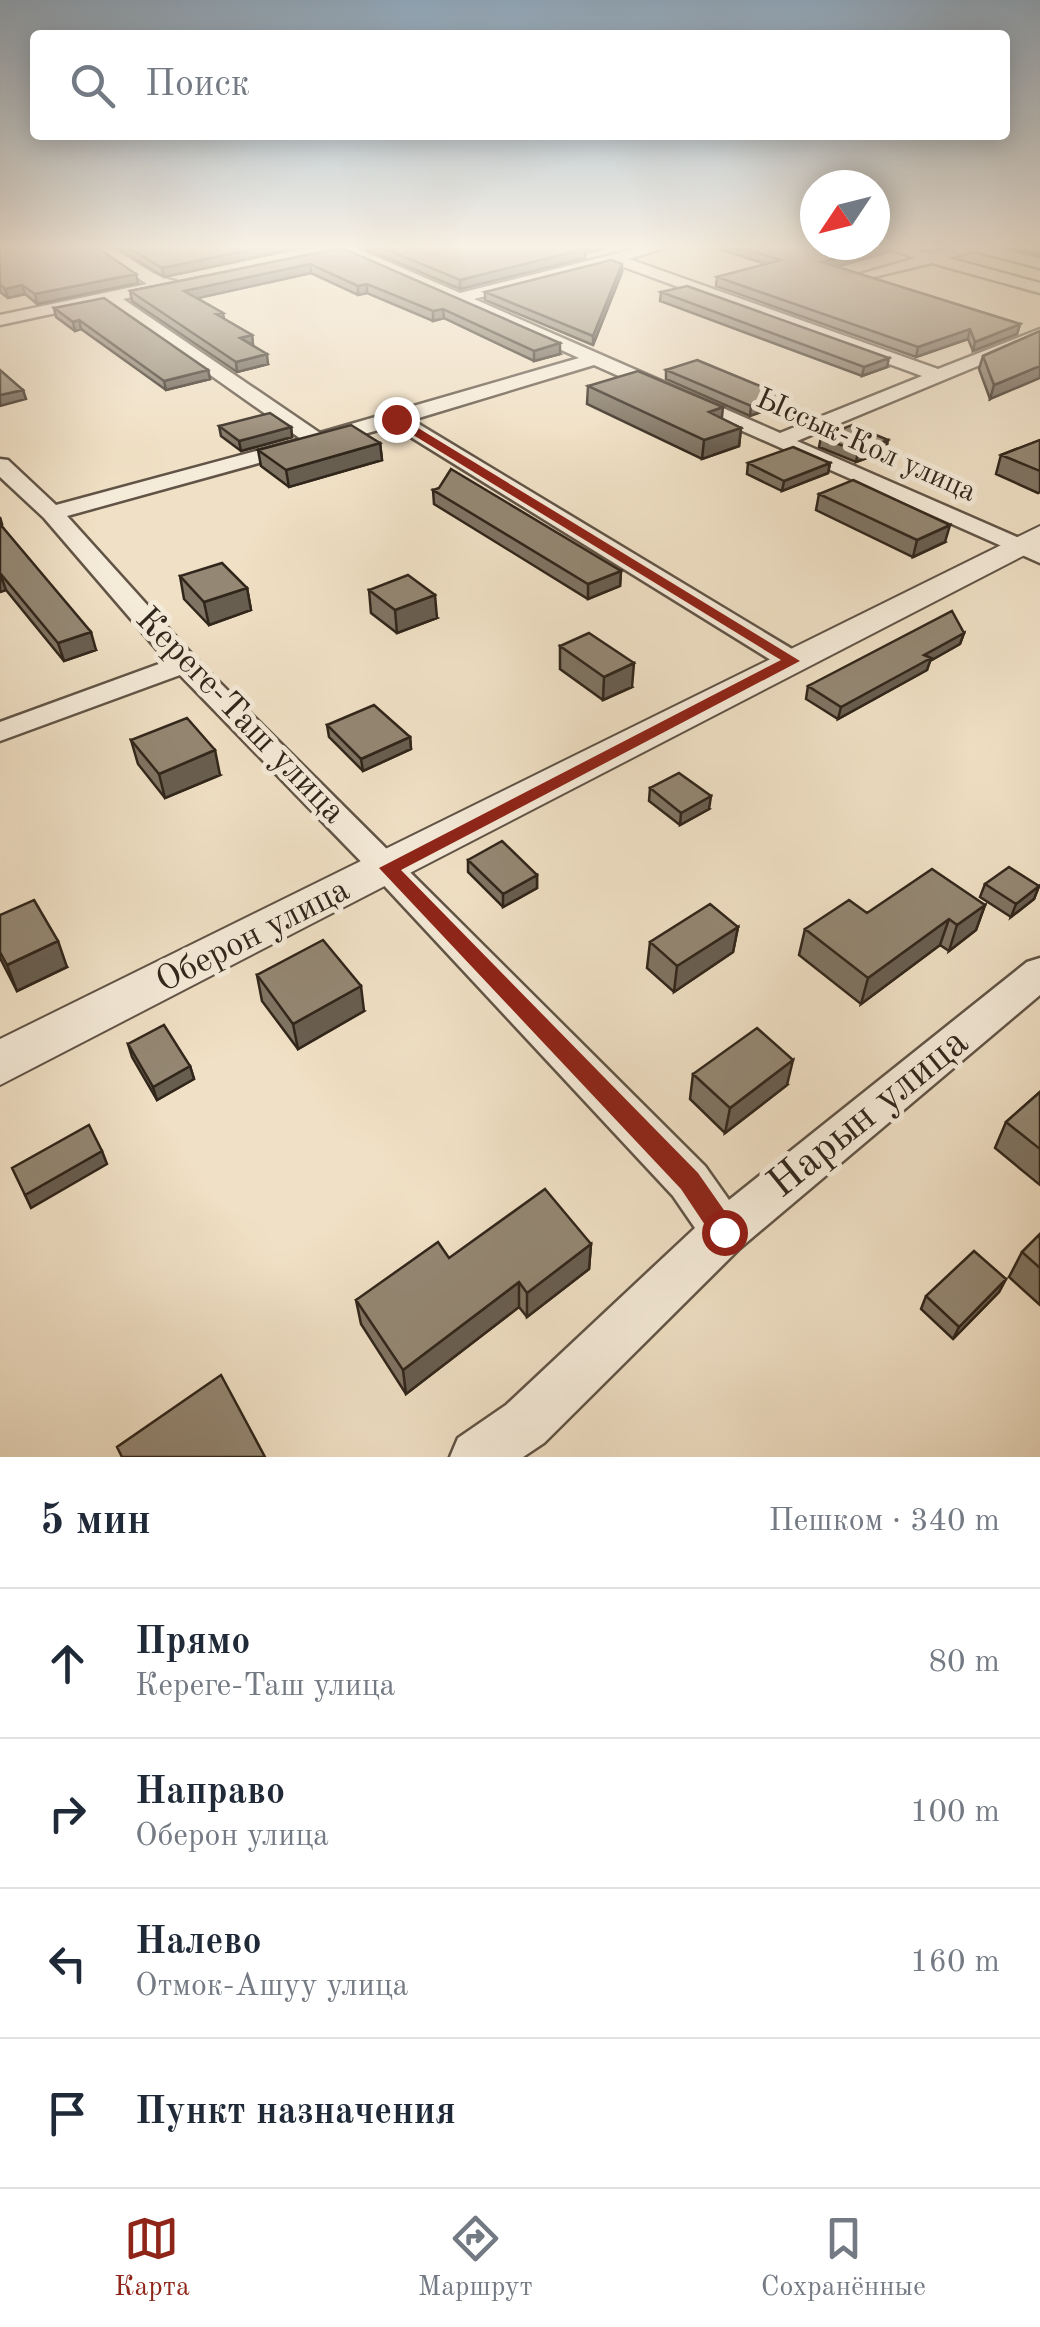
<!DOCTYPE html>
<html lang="ru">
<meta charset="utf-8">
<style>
:root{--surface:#fff;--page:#f2f2f3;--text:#1f2937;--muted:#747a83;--line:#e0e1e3;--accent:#8f2418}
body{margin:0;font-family:"Old Standard TT",serif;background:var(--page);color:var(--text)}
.compass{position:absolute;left:800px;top:170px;width:90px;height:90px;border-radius:50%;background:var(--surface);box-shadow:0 5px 25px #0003;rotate:235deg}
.stop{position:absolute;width:30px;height:30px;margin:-22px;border:8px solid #8f2418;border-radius:50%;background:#fff}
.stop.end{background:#8f2418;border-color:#fff;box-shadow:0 2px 10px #0008}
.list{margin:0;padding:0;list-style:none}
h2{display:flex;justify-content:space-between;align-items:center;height:130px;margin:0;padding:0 40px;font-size:42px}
h2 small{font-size:32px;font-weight:400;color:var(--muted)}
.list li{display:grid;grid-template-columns:65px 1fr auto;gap:30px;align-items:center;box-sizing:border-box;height:150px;padding:0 40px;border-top:2px solid var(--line)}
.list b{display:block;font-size:38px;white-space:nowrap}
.list p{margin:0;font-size:32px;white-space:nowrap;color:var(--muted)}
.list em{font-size:32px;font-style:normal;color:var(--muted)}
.icon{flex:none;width:55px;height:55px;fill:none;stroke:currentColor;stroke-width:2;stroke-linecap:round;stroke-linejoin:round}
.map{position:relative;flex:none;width:1040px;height:1457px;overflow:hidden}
.search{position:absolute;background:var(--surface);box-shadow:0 5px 25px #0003;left:30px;right:30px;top:30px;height:110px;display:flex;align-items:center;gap:25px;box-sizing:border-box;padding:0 35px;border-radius:10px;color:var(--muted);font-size:38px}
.sheet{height:730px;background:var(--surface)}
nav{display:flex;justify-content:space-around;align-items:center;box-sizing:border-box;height:140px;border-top:2px solid var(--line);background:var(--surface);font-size:28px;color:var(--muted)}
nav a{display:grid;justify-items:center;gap:5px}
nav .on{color:var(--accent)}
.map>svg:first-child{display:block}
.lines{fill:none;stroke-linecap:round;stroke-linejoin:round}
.minor-casing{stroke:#615446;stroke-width:5}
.tertiary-casing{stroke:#615446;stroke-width:4}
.minor{fill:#f5ebd9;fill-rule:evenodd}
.tertiary{fill:#f5ebd9;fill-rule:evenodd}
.wall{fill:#7f7463;stroke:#31261b;stroke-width:2.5}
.shaded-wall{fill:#685e50;stroke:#31261b;stroke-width:2.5}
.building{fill:#948773;stroke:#31261b;stroke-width:2.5}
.route{fill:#8f2418}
.labels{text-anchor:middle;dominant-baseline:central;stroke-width:10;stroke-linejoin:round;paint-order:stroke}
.far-street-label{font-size:30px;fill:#31261b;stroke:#f5ebd9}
.street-label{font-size:35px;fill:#31261b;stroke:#f5ebd9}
.near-street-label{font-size:42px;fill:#31261b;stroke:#f5ebd9}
</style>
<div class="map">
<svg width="1040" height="1457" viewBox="0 0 1040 1457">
<rect width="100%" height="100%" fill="#f0e0c5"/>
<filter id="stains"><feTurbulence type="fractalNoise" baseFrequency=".002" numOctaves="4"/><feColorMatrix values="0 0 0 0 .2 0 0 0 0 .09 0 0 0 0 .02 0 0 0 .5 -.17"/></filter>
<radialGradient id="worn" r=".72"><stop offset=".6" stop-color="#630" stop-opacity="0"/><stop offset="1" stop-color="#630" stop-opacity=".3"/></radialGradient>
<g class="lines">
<g class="minor-casing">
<path id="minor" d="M90,245C123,244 145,277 176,281V287L123,299L320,433L579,358L331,245H349L460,293L651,245H674L629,259L938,369L1040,329V340L797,441L1040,547V563L594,365L412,420L802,655L806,661L792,669L782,667L393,426L67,516L195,658L705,1166L729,1200L1027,962L1040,958V995L740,1248L544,1443L523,1457H450L458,1438L506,1405L695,1228L673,1196L377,878L180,675L0,741V722L167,661L44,518L0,477V459L8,460L56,505L301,439L107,302L0,325V315L147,284ZM613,263L922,376L780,433L474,299Z
M877,245H899L932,254L962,245H985L1040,259V268L974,251L948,258L1040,283V293L932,263L857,281V275L916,258Z"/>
</g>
<g class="tertiary-casing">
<path id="tertiary" d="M1040,526V547L0,1085V1039Z"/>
</g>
<use href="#minor" class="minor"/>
<use href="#tertiary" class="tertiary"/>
</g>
<path class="wall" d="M0,245L136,274L138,283L37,304L25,294L8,298L0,292Z
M113,245H314L164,277Z
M357,245H621L585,253V258L460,289Z
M706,245H889L888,252L836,267L1020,324L1017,334L973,351L968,339L916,357L716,286L717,277L766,264Z
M996,245H1040V256Z
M342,248L560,354L534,361L444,318L433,321L367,293L358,295L311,273L197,298L223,313L224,319L252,335L253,345L268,364L237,372L132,301L130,291Z
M622,272L593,345L485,300V292Z
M661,292L887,367L862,376L660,301Z
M54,308L208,370L210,379L166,390L81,329L75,331L56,317Z
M1040,331L990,399L979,369L983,356Z
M666,370L780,405L750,416L666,379Z
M588,386L722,419L741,428L739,446L702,459L587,404Z
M219,426L291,427L292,437L241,451L221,436Z
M821,437L886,451L856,462L819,447Z
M1040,440V492L1038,493L996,474L1001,455Z
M380,443L382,460L289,487L261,466L258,450Z
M748,463H830L828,473L782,491L747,474Z
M433,490L621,571L620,586L588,599L434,504Z
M819,494L945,542L913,557L816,510Z
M0,517L2,524H0L96,650L64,661L6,590L0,592Z
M180,576L247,588L251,610L209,625L184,599Z
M369,590L437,618L397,633L371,613Z
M964,633L960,644L930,661L927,670L838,719L806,699L808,686Z
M560,646L632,687L603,700L560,669Z
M327,725L410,737L411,749L363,771L329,737Z
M131,740L220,775L165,798L138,764Z
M650,788L709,809L680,825L649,801Z
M468,860L537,875V888L503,907L468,872Z
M985,884L1039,886L1034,899L1011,917L980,897Z
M985,905L976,930L949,951L940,945L861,1004L799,955L805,929L867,913Z
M0,915L67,967L17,991L0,958Z
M738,927L733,952L674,992L647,968L650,942Z
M257,975L364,1011L298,1049L262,1001Z
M128,1044L190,1066L194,1079L157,1100L132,1057Z
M693,1074L787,1085L725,1133L690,1099Z
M1040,1092V1185L995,1148L1006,1122Z
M1040,1234V1305L1009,1277L1022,1252Z
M591,1244L589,1269L527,1317L519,1307L406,1394L361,1324L356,1300L449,1258Z
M1006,1279L999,1292L953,1339L921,1309L926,1296Z"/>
<path class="shaded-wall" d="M274,245H314L164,277L162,268Z
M586,245H621L585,253V258L460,289V280Z
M889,245L888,252L821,271L822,262Z
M310,264L311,273L185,301L184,291Z
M622,264V272L593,345V336Z
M136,274L138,283L37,304L35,294Z
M367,284V293L358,295V286Z
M22,285L25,294L8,298L5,289Z
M443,309L444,318L433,321V311Z
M79,320L81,329L75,331L73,322Z
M1020,324L1017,334L973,351L975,342Z
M970,329L968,339L916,357L918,347Z
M252,335L253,345L240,338Z
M560,343V354L534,361V351Z
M267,354L268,364L237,372L236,362Z
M889,358L887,367L862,376L864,367Z
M1040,366V378L990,399L994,385Z
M208,370L210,379L166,390L164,381Z
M23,390L26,399L0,406V395Z
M782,395L780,405L750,416L751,406Z
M723,407L721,426L709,412Z
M291,427L292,437L241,451L239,441Z
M741,428L739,446L702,459L704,440Z
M888,440L886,451L856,462L858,452Z
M380,443L382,460L289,487L286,470Z
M830,463L828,473L782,491L784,481Z
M950,525L945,542L913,557L917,540Z
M621,571L620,586L588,599V584Z
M0,573L6,590L0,592Z
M247,588L251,610L209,625L204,602Z
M435,595L437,618L397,633L395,610Z
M91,632L96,650L64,661L58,643Z
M964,633L960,644L930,661L927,670L838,719L841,707L924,655Z
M634,663L632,687L603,700L604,677Z
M410,737L411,749L363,771L361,759Z
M215,750L220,775L165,798L159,774Z
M711,796L709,809L680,825L681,813Z
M537,875V888L503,907V894Z
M1039,886L1034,899L1011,917L1016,904Z
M985,905L976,930L949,951L957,925Z
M949,919L940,945L861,1004L868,978Z
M738,927L733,952L674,992L677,966Z
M58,941L67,967L17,991L7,965Z
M361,986L364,1011L298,1049L293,1024Z
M793,1060L787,1085L725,1133L730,1108Z
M190,1066L194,1079L157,1100L153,1087Z
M102,1151L107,1164L31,1208L25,1195Z
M591,1244L589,1269L527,1317V1293Z
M1006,1279L999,1292L953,1339L959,1327Z
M519,1282V1307L406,1394L403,1370Z"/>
<path class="building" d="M0,245H93L136,274L35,294L22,285L5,289L0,284Z
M124,245H274L162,268Z
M376,245H586L578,247L585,249L460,280Z
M733,245H887L822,262L1020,324L975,342L970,329L918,347L717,277L781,260Z
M342,248L560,343L534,351L443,309L433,311L367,284L358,286L310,264L184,291L223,313L216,314L252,335L240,338L267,354L236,362L130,291Z
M611,260L622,264L593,336L485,292Z
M687,286L889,358L864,367L661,292Z
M104,298L208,370L164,381L79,320L73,322L54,308Z
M1040,331V366L994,385L983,356Z
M697,360L782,395L751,406L666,370Z
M0,370L23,390L0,395Z
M638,371L723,407L709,412L741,428L704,440L588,386Z
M270,413L291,427L239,441L219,426Z
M351,425L380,443L286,470L258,450Z
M852,425L888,440L858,452L821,437Z
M1040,440V471L1001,455Z
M793,447L830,463L784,481L748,463Z
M451,469L621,571L588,584L433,490L439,488Z
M853,480L950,525L917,540L819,494Z
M0,524L91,632L58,643L0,573Z
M222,563L247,588L204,602L180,576Z
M408,575L435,595L395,610L369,590Z
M952,611L964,633L924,655L931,658L841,707L808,686Z
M589,633L634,663L604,677L560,646Z
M374,705L410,737L361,759L327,725Z
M187,718L215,750L159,774L131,740Z
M679,773L711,796L681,813L650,788Z
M502,841L537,875L503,894L468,860Z
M1009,867L1039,886L1016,904L985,884Z
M932,869L985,905L957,925L949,919L868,978L805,929L849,900L867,913Z
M34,900L58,941L7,965L0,952V915Z
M710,904L738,927L677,966L650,942Z
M323,940L361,986L293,1024L257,975Z
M164,1025L190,1066L153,1087L128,1044Z
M757,1028L793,1060L730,1108L693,1074Z
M1040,1092V1149L1006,1122Z
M89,1125L102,1151L25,1195L12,1168Z
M545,1189L591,1244L527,1293L519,1282L403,1370L356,1300L438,1242L449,1258Z
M1040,1234V1268L1022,1252Z
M974,1251L1006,1279L959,1327L926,1296Z
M221,1375L265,1457H122L117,1447Z"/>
<linearGradient id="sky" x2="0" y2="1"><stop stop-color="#91acc3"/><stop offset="0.55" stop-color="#f8f1e5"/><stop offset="1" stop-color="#f8f1e5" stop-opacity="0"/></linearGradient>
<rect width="1040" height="449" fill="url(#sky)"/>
<path class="route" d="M392,417H400L800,661L401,870L698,1173L733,1223L737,1232L733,1240L724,1244L715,1240L681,1189L379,868L781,660L392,422Z"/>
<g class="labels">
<g class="far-street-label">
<text transform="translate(866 446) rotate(24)">Ыссык-Кол улица</text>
</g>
<g class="street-label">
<text transform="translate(240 716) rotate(46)">Кереге-Таш улица</text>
<text transform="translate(253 936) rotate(-27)">Оберон улица</text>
</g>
<g class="near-street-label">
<text transform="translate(869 1114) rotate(-39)">Нарын улица</text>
</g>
</g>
<rect width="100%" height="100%" filter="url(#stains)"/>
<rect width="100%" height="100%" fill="url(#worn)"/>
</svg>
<svg class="compass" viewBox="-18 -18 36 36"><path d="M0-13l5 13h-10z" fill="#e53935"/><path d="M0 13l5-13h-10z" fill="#747a83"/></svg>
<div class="stop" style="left:724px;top:1232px"></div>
<div class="stop end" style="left:396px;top:419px"></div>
<div class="search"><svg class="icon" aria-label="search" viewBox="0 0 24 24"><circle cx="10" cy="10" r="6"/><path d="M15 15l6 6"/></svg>Поиск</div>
</div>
<section class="sheet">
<h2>5 мин<small>Пешком · 340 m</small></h2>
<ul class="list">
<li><svg class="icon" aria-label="ahead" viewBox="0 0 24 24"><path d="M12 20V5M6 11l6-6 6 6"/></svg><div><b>Прямо</b><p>Кереге-Таш улица</p></div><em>80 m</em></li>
<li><svg class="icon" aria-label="right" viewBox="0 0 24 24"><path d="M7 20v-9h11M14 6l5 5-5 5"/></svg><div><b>Направо</b><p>Оберон улица</p></div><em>100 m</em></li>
<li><svg class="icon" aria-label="left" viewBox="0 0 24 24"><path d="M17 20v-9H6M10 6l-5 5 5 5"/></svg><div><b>Налево</b><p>Отмок-Ашуу улица</p></div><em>160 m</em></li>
<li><svg class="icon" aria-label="arrive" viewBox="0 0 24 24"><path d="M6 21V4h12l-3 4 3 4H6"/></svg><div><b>Пункт назначения</b></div></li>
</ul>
</section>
<nav>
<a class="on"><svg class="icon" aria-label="map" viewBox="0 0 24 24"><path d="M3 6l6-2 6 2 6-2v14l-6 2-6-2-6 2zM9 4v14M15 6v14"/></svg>Карта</a>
<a><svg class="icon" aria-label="directions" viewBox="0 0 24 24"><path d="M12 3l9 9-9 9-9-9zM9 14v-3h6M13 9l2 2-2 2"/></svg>Маршрут</a>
<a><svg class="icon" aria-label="saved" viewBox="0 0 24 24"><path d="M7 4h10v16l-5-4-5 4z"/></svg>Сохранённые</a>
</nav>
